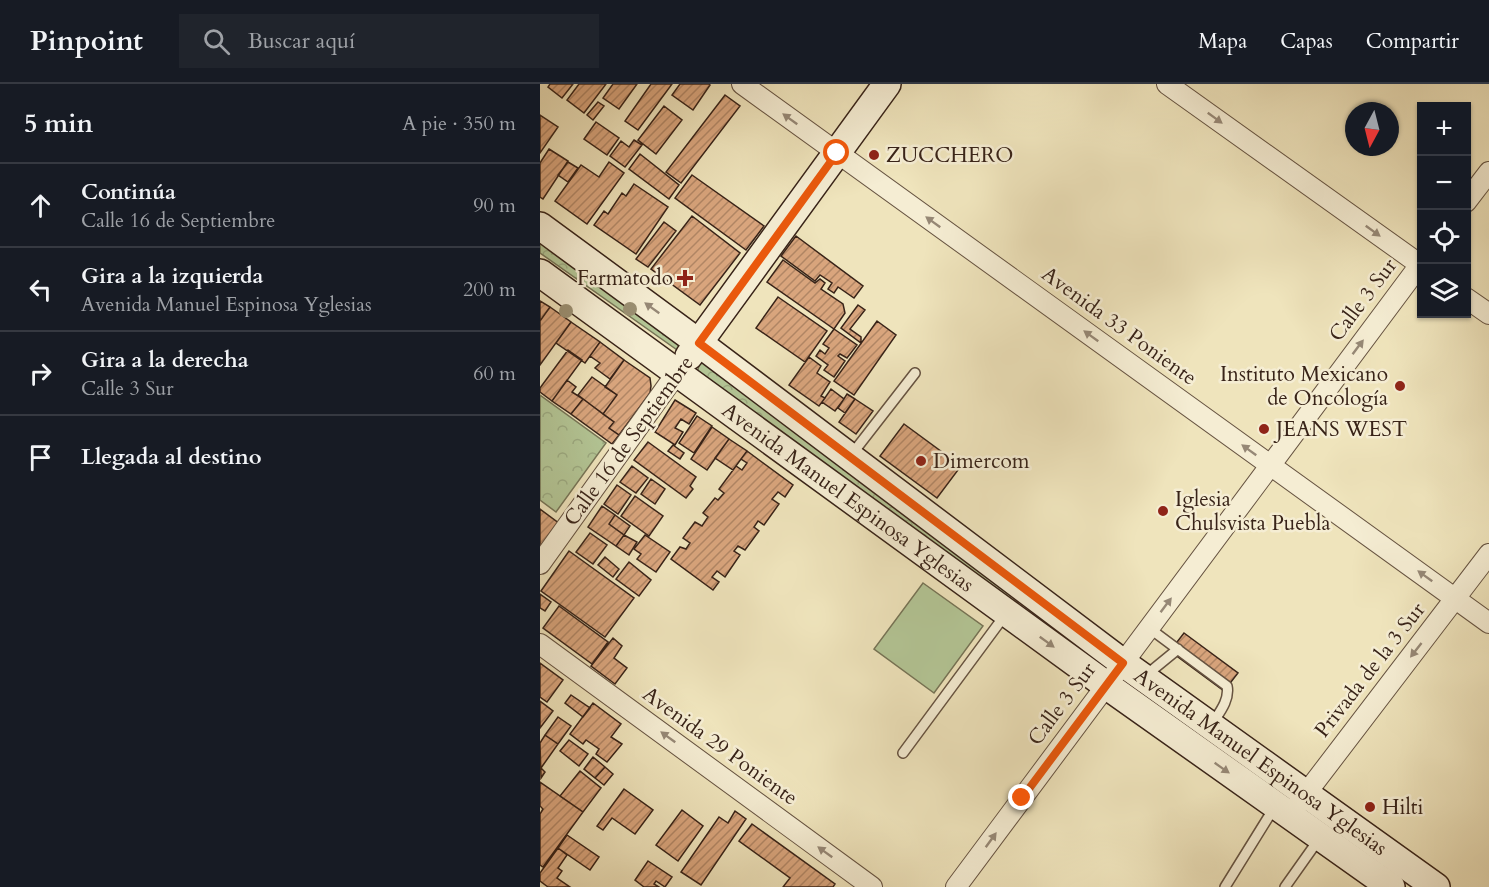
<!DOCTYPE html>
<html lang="es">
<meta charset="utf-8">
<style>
:root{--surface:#171b24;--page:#20242c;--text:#f1f3f6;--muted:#9ea1a6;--line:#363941}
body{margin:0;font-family:Cardo,serif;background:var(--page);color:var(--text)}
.controls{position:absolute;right:18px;top:18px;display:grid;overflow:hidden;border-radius:0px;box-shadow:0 2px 4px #0004}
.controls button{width:54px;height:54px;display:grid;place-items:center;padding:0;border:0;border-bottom:2px solid var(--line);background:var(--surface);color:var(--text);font:30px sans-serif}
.compass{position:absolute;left:805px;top:18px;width:54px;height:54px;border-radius:50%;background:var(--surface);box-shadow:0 2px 4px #0004;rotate:187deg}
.stop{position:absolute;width:18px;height:18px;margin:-14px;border:4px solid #ea580c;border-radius:50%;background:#fff}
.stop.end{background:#ea580c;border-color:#fff;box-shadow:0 2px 6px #0008}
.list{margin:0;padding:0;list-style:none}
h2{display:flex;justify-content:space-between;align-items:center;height:78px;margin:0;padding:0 24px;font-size:26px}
h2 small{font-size:20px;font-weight:400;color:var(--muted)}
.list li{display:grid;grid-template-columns:39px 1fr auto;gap:18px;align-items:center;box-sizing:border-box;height:84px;padding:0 24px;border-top:2px solid var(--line)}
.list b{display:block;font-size:22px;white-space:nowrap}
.list p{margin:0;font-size:20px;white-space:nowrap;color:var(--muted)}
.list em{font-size:20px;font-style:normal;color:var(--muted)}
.icon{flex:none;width:33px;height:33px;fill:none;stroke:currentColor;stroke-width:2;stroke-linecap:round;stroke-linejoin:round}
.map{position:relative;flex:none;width:949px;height:803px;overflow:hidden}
header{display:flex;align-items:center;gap:36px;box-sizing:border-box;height:84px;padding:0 30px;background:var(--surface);border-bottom:2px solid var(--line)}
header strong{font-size:28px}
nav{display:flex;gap:33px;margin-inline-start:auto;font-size:21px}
.search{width:420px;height:54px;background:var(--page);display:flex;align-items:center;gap:15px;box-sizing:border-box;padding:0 21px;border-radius:0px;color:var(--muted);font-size:22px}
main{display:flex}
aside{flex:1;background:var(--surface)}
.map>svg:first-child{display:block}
.grass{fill:#b3c595;stroke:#767456;stroke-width:1.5}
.park{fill:url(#park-crowns);stroke:#767456;stroke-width:1.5}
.building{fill:url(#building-hatch);stroke:#382318;stroke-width:1.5}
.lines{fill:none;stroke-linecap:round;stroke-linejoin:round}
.lane-casing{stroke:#665341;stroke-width:12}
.street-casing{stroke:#665341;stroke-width:22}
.secondary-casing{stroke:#382318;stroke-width:30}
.lane{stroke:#f5edd3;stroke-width:9}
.street{stroke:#f5edd3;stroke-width:20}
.secondary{stroke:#f5edd3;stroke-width:27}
.tree{fill:#9b9073}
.oneway{fill:#968876}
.route{stroke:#ea580c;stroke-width:8}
.poi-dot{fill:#8f2418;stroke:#f5edd3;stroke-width:2}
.labels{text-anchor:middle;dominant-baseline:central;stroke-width:5;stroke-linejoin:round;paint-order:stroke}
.poi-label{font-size:21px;fill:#382318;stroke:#f5edd3;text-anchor:start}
.street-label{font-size:21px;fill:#382318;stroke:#f5edd3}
</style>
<header>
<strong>Pinpoint</strong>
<div class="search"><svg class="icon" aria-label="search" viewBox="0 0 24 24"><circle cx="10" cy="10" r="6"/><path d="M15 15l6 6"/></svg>Buscar aquí</div>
<nav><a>Mapa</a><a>Capas</a><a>Compartir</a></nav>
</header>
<main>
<aside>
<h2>5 min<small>A pie · 350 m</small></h2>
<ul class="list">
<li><svg class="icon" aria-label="ahead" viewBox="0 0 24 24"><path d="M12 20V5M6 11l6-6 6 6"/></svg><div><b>Continúa</b><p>Calle 16 de Septiembre</p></div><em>90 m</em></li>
<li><svg class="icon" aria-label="left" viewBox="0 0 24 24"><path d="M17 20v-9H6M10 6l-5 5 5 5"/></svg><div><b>Gira a la izquierda</b><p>Avenida Manuel Espinosa Yglesias</p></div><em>200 m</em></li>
<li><svg class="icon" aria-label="right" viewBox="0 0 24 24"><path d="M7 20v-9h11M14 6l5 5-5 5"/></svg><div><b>Gira a la derecha</b><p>Calle 3 Sur</p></div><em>60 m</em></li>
<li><svg class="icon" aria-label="arrive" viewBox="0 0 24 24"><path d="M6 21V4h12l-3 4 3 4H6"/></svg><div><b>Llegada al destino</b></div></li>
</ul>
</aside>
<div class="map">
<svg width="949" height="803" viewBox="0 0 949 803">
<defs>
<pattern id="park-crowns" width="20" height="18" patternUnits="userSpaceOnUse" patternTransform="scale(1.5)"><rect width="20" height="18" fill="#b3c595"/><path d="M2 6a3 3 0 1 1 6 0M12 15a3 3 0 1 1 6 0" fill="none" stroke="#9ba980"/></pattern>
<pattern id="building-hatch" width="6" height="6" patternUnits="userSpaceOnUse" patternTransform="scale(1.5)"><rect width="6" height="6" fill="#d9a57d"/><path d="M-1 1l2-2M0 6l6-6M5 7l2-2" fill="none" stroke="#b18665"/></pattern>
</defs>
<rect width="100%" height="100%" fill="#efe4bc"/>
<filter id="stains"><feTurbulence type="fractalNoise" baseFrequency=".00333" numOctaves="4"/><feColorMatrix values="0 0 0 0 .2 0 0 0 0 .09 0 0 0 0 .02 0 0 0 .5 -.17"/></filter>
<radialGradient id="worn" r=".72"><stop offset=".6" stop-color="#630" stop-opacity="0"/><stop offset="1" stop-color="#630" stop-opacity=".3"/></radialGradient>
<path class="grass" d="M383,499L443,542L394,609L334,565Z"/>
<path class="park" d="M0,148L150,254L140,268L0,169Z
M171,273L471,509L478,519H466L156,294L160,277Z
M0,311L66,359L16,428L0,416Z"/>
<path class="building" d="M10,0H33L22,14L8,3Z
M39,0H66L44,29L27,16Z
M73,0H97L79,25L63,14Z
M111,0H132L98,46L85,37Z
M140,0H169L170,1L153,26L132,11Z
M185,11L200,22L141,99L126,88Z
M58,18L64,22L53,36L47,31Z
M124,22L142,36L116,70L98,56Z
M0,31L18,43L0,69Z
M56,38L79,54L67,71L44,55Z
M94,56L102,61L85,83L70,72L81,57L89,63Z
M9,65L28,77L3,115L0,113V79Z
M100,70L139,101L129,115L89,85Z
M28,78L38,84L28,98L18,91Z
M69,78L84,89L47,140L15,117L41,81L59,93Z
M152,91L224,142L206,166L135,114Z
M94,100L128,123L96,170L54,141L64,127L68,130L82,109L86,112Z
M152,132L200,169L160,221L111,185Z
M124,138L136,147L108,183L96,175Z
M256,152L323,202L314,214L298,203L294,209L288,205L292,199L280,191L275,197L241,172Z
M243,176L275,199L280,195L285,199L281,205L303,220L305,229L294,245L227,198Z
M238,213L287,247L265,278L216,244Z
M0,217L10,223L0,237Z
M318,221L325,226L310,245L321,253V259L301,244Z
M10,223L31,238L0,281V237Z
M337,237L356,251L314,311L294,297Z
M31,238L60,258L45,279L16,259Z
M294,245L317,261L307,274L300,270L298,272L305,277L294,293L284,286L288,281L276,272L280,266L285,270L289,264L283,260Z
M60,258L84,276L70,295L55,284L60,279L50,272Z
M28,266L42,276L12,317L0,308V304Z
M269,273L281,282L277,289L290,298L281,312L285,314L279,322L249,301Z
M84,276L110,294L111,302L110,309L79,351L69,344L74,338L63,330L77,311L65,303Z
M52,293L77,311L63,330L38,311Z
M27,296L36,303L32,308L43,315L31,330L12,317Z
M291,305L304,315L295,327L282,318Z
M307,310L315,315L305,329L298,324Z
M43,315L74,338L69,344L79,351L72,360L31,330Z
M315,315L333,327L316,350L299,338Z
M135,316L156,329L149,340L141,335L135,344L143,348L135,361L115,348Z
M157,332L172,342L154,369L139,359Z
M364,340L421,382L397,414L340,372Z
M172,343L189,355L167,386L151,375Z
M189,355L207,367L193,386L175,374Z
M108,358L156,393L150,402L153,405L146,414L94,376Z
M133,361L144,369L140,375L128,367Z
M207,367L253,401L245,413L238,408L232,415L239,420L224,441L218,437L214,443L219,447L205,466L198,462L194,467L200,471L185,493L177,487L172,493L179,498L173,506L131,475L140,463L146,465L150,459L143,454L155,438L162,442L168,433L163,429L175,414L178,416L184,409L179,405L196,382L202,386L207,379L201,375Z
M92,382L108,394L96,409L80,398Z
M111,395L125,405L115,420L101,410Z
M77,401L91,411L78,430L64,420Z
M95,412L123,432L109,452L81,432Z
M62,422L75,431L69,440L84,451L76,462L48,443Z
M0,425L20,440L0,468Z
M75,431L90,442L84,451L69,440Z
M50,449L67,461L53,480L36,468Z
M84,451L97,458L89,471L76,462Z
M105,451L130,468L116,488L97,475L101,470L94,465Z
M29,467L94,514L65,553L1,507Z
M65,473L79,485L73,493L58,481Z
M89,478L111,496L99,512L76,495Z
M0,510L11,518L5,527L0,524Z
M19,522L68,558L52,580L3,544Z
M644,549L698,589L684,607L630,567Z
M73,554L82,562L74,574L87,584L75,600L51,582Z
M0,579L23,596L7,618L0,613Z
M31,611L50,624L43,633L25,619Z
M0,617L13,627L0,644Z
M53,619L81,640L71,653L82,660L67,678L56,670L59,665L46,656L43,660L30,650Z
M18,633L31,642L18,660L5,651Z
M5,651L18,660L1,684L5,688L1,694L0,659Z
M29,656L48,670L39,682L20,667Z
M53,673L65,683L55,694L44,685Z
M65,683L73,690L64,701L55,694Z
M40,687L61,704L43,728L20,712Z
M0,698L43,728L3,783L0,781V730L3,725L0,722Z
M84,705L113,726L95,750L72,734L63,746L57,742Z
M142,726L163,742L138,777L116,761Z
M195,727L206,735L161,801L141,788L179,733L188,739Z
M212,740L295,800L293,803H243L250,794L199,757Z
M27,751L59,773L50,786L18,764Z
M18,764L27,771L18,784L22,787L17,794L30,803H8L0,797V789Z
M108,777L132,793L125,803L116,797L114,800L119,803H104L95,796Z"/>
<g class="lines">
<g class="lane-casing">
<path id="lane" d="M312,370L375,289
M609,544L687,602C690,616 679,629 672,640
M605,592L638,565
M363,669L465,531
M685,803L734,724
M745,803L779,755"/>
</g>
<g class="street-casing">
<path id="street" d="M202,0L949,539
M627,0L882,182
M926,118L949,88
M926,214L949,230
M0,480L136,290
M0,560L332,803
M758,720L949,470
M416,803L882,178"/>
</g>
<g class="secondary-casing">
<g id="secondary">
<path id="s1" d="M0,142L159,259L583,579L896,803"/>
<path id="s2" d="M0,189L566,601L851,803"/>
<path d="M149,272L347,0"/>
</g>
</g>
<use href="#lane" class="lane"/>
<use href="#street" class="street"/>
<use href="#secondary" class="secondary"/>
</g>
<g class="tree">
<circle cx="90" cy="225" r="7"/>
<circle cx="26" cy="227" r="7"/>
</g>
<defs><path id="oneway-solid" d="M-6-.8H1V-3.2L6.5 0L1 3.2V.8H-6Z" transform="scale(1.5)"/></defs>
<g class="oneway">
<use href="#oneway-solid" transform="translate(675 34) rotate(36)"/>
<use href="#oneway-solid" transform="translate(250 35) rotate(-144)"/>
<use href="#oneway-solid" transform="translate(393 138) rotate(-144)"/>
<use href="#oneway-solid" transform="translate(833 147) rotate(36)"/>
<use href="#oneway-solid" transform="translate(112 224) rotate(-144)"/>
<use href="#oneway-solid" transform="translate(551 252) rotate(-144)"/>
<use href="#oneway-solid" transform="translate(818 263) rotate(-53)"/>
<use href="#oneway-solid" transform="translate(709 366) rotate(-144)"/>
<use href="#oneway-solid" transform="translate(885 492) rotate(-144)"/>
<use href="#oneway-solid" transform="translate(626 521) rotate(-53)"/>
<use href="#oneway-solid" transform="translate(507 558) rotate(36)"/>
<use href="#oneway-solid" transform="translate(876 566) rotate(128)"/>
<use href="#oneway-solid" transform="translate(128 653) rotate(-144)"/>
<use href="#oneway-solid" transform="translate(682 684) rotate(35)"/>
<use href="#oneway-solid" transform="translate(451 756) rotate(-54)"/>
<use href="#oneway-solid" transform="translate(285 768) rotate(-144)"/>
</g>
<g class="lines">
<path class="route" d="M297,69L159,259L583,579L482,714"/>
</g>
<g class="poi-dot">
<circle cx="334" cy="71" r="6"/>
<path d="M142 185h6v6h6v6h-6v6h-6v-6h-6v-6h6z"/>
<circle cx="860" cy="302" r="6"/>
<circle cx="724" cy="345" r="6"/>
<circle cx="381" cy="377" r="6"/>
<circle cx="623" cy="427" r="6"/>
<circle cx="830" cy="723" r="6"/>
</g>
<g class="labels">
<g class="poi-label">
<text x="346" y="71">ZUCCHERO</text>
<text x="133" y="194" text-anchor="end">Farmatodo</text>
<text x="848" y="290" text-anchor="end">Instituto Mexicano<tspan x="848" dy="24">de Oncología</tspan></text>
<text x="736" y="345">JEANS WEST</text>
<text x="393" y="377">Dimercom</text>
<text x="635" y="415">Iglesia<tspan x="635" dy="24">Chulsvista Puebla</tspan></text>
<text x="842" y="723">Hilti</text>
</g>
<g class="street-label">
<text transform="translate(823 216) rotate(-53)">Calle 3 Sur</text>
<text transform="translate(579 242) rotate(36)">Avenida 33 Poniente</text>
<text transform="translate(89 357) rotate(-54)">Calle 16 de Septiembre</text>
<text stroke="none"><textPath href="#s2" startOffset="381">Avenida Manuel Espinosa Yglesias</textPath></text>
<text transform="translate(830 586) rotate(-52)">Privada de la 3 Sur</text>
<text transform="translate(522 620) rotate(-53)">Calle 3 Sur</text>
<text transform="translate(180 662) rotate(36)">Avenida 29 Poniente</text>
<text stroke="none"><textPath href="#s1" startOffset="898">Avenida Manuel Espinosa Yglesias</textPath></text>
</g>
</g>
<rect width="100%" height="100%" filter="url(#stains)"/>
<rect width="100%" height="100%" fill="url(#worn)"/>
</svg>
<div class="controls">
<button>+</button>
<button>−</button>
<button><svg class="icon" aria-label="locate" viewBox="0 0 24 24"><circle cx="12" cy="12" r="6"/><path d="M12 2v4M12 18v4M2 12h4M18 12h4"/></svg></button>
<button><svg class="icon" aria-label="layers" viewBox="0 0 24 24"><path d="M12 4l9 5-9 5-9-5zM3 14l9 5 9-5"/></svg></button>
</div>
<svg class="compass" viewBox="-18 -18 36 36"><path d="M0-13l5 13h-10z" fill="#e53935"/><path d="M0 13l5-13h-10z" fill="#9ea1a6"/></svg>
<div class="stop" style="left:297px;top:69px"></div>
<div class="stop end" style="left:482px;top:714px"></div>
</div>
</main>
